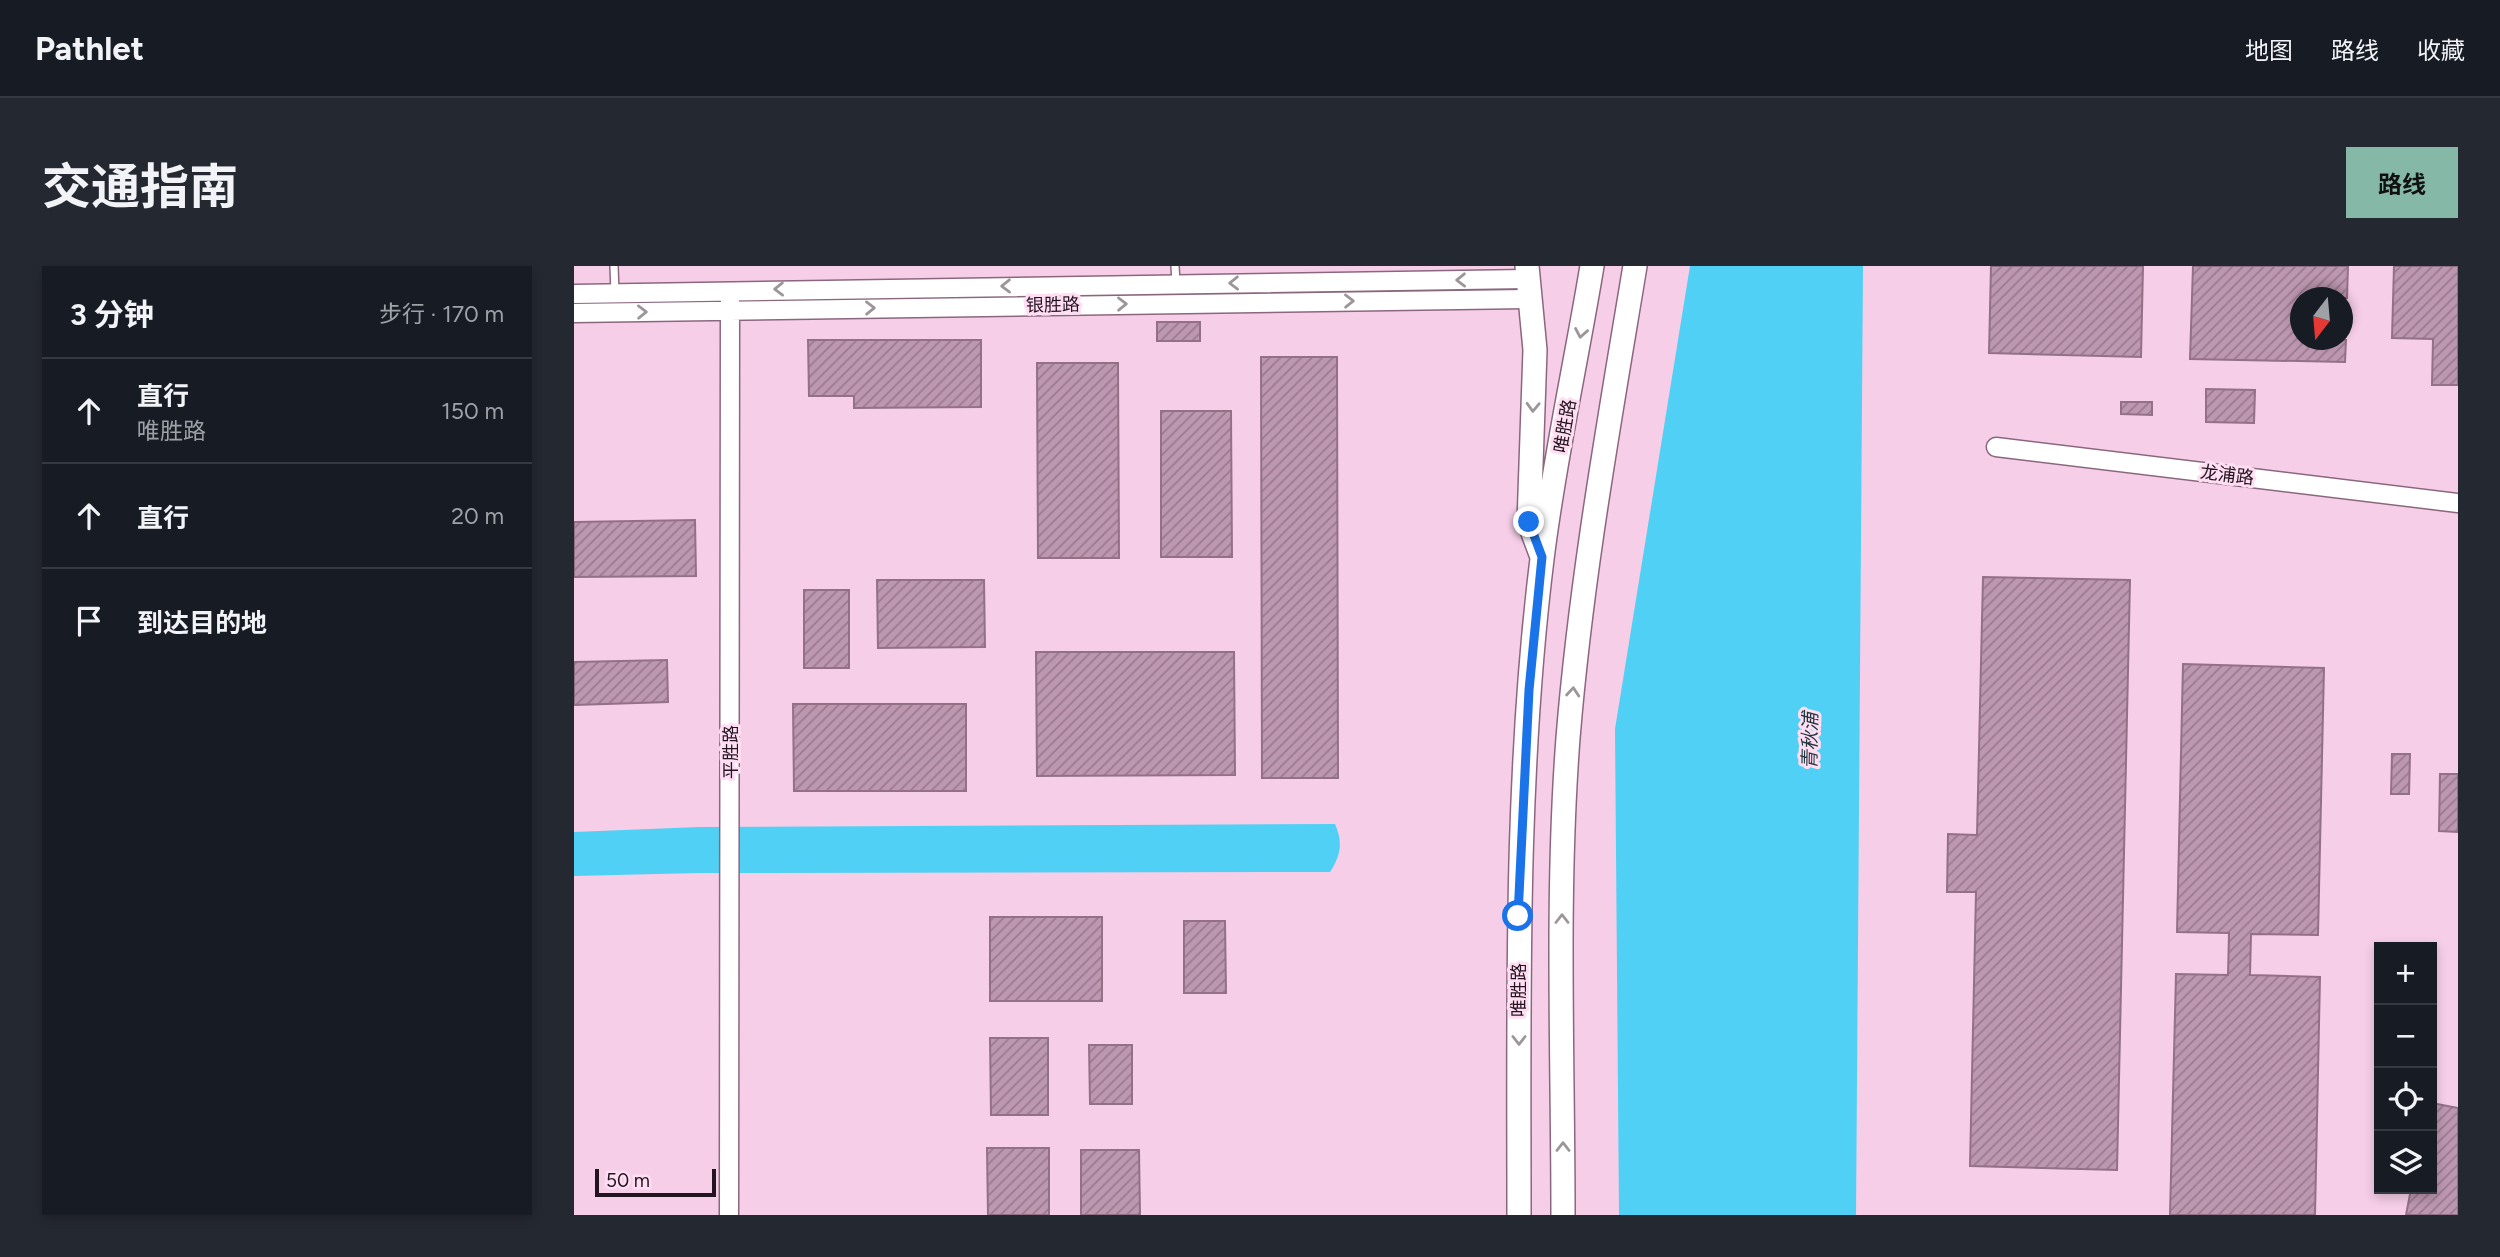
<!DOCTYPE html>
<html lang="zh">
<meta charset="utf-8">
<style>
:root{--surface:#171b24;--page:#242831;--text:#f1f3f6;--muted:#9ea1a6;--line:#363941;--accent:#86b8a7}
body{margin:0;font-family:Figtree,"Noto Sans SC",sans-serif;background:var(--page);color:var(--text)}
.controls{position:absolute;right:21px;bottom:21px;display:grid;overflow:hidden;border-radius:0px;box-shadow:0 4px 10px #0003}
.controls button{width:63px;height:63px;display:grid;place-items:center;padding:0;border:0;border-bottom:2px solid var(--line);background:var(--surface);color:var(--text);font:35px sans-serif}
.compass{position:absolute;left:1716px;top:21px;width:63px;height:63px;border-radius:50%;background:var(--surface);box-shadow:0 4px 10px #0003;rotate:196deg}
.scale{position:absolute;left:21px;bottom:18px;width:121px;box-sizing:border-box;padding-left:7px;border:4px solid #23151f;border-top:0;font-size:19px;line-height:24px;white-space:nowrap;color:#23151f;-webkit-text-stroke:5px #ffdef3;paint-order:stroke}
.stop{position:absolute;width:21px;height:21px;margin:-16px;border:5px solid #1a73e8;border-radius:50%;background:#fff}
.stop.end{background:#1a73e8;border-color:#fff;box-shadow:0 2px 7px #0008}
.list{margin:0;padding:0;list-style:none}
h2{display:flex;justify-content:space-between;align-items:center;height:91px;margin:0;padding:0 28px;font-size:30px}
h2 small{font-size:23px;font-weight:400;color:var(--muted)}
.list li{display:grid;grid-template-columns:46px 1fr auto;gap:21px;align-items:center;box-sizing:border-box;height:105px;padding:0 28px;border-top:2px solid var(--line)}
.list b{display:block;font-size:26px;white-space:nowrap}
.list p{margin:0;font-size:23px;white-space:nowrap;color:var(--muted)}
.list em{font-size:23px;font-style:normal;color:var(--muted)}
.icon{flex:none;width:38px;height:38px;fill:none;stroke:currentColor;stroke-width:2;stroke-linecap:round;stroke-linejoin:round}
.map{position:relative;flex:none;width:1884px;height:949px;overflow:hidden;border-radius:0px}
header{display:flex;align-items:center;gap:42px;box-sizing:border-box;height:98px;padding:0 35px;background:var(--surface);border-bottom:2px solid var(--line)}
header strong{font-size:33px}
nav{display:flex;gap:38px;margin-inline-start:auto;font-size:24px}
.intro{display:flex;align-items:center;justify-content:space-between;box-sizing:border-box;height:168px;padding:0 42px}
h1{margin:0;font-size:49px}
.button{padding:18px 32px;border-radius:0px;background:var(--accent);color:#111;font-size:24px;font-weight:700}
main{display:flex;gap:42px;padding:0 42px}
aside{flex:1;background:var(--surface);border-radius:0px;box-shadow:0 4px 10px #0003}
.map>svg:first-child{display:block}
.water{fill:#50d0f4}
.building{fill:url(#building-hatch);stroke:#947087;stroke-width:2}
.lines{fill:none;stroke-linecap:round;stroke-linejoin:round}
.service-casing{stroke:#8b677e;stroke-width:10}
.tertiary-casing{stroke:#8b677e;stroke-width:21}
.primary-casing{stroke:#8b677e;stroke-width:26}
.service{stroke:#fff;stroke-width:7}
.tertiary{stroke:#fff;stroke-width:18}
.primary{stroke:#fff;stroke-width:23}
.oneway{stroke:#9c969a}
.route{stroke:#1a73e8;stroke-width:9}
.labels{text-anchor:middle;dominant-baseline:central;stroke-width:6;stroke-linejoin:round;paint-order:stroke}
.street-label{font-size:18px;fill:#23151f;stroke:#ffdef3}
.water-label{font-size:19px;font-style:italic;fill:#21373e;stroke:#ffdef3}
</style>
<header>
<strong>Pathlet</strong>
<nav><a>地图</a><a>路线</a><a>收藏</a></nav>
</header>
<div class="intro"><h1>交通指南</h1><a class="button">路线</a></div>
<main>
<aside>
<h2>3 分钟<small>步行 · 170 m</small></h2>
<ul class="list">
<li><svg class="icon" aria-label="ahead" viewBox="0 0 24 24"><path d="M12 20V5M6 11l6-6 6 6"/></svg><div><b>直行</b><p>唯胜路</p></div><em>150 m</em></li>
<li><svg class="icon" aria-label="ahead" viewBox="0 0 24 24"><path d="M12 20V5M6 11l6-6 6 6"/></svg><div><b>直行</b></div><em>20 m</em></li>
<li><svg class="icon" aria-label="arrive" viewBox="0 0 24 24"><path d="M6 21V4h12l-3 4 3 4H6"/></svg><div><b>到达目的地</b></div></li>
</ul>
</aside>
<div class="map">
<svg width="1884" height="949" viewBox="0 0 1884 949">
<defs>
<pattern id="building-hatch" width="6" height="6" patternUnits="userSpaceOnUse" patternTransform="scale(1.75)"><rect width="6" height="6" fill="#bd97b0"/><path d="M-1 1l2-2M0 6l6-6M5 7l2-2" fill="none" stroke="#997a8f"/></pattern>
</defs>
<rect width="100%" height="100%" fill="#f6cee8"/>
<path class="water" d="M1116,0H1289L1282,949H1045L1041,463Z
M761,558C769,576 767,589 756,606L125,607L0,610V566L125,561Z"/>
<path class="building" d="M1417,0H1569L1567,91L1415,87Z
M1619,0H1774L1773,32H1726V74H1772L1771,96L1616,93Z
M1820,0H1884V119H1858L1859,73L1818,72Z
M583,56H626V75H583Z
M234,74H407V141L280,142V130H235Z
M687,91H763L764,512H688Z
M463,97H544L545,292H464Z
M1632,123L1681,124L1680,157L1632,156Z
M1547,136H1578V149L1547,148Z
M587,145H657L658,291H587Z
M121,254L122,310L0,311V256Z
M1409,311L1556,314L1543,904L1396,900L1402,626H1373L1374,568L1403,569Z
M303,314H410L411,381L304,382Z
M230,324H275V402H230Z
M462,386H660L661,509L463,510Z
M93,394L94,436L0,439V396Z
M1609,398L1750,402L1744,669L1677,668L1676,709L1746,711L1741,949H1596L1602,708L1654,709L1655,667L1603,666Z
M219,438H392V525H220Z
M1818,488H1836L1835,528H1817Z
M1866,508H1884V566L1865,565Z
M416,651H528V735H416Z
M610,655H651L652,727H610Z
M416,772H474V849H417Z
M515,779H558V838H516Z
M1858,837L1884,842V949H1832L1837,923H1858Z
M413,882H475V949H414Z
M507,884H565L566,949H507Z"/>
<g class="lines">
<g class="service-casing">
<path id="service" d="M40,0L41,27
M601,0L602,17"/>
</g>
<g class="tertiary-casing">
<path id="tertiary" d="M0,28L956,13
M0,47L958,33
M1422,181L1884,237
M155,949L156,34"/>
</g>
<g class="primary-casing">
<path id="primary" d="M953,0L961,84L955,256L968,291
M945,949C945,730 941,510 968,293C980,195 1002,97 1018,0
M989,949C989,790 982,630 994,472C1007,313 1035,157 1061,0"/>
</g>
<use href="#service" class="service"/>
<use href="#tertiary" class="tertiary"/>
<use href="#primary" class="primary"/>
</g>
<defs><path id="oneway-chevron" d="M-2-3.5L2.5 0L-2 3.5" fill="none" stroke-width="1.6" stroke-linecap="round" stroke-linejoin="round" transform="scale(1.75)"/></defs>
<g class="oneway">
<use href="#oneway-chevron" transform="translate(887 14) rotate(179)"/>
<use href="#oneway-chevron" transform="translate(660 17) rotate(179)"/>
<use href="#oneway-chevron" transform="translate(432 20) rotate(179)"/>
<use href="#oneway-chevron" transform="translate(205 23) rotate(179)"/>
<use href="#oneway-chevron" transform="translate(775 35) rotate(-1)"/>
<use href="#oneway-chevron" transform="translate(548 38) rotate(-1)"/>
<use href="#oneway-chevron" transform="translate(296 42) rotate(-1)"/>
<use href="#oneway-chevron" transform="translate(68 46) rotate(-1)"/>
<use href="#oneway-chevron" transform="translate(1007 67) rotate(100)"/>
<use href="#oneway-chevron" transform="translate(959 141) rotate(92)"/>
<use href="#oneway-chevron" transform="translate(999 426) rotate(-85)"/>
<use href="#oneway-chevron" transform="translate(988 653) rotate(-90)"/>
<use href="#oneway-chevron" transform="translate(945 774) rotate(90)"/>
<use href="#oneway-chevron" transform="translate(989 881) rotate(-90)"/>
</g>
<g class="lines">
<path class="route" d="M944,650L955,424L968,291L955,256"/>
</g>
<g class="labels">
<g class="street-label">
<text transform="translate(479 39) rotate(-1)">银胜路</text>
<text transform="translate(991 160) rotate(-80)">唯胜路</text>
<text transform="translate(1653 209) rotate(7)">龙浦路</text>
<text transform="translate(157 486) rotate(-90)">平胜路</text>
<text transform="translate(945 724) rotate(-90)">唯胜路</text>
</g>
<g class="water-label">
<text transform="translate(1236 475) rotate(-89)">青秋浦</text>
</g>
</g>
</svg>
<div class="controls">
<button>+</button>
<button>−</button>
<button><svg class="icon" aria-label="locate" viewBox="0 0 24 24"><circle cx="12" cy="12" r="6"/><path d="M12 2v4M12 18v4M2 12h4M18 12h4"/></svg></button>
<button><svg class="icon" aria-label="layers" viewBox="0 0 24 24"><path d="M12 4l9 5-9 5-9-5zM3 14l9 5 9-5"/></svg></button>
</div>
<svg class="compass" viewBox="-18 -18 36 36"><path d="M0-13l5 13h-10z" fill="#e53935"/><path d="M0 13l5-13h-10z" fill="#9ea1a6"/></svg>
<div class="scale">50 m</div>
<div class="stop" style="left:944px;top:650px"></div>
<div class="stop end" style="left:955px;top:256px"></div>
</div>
</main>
